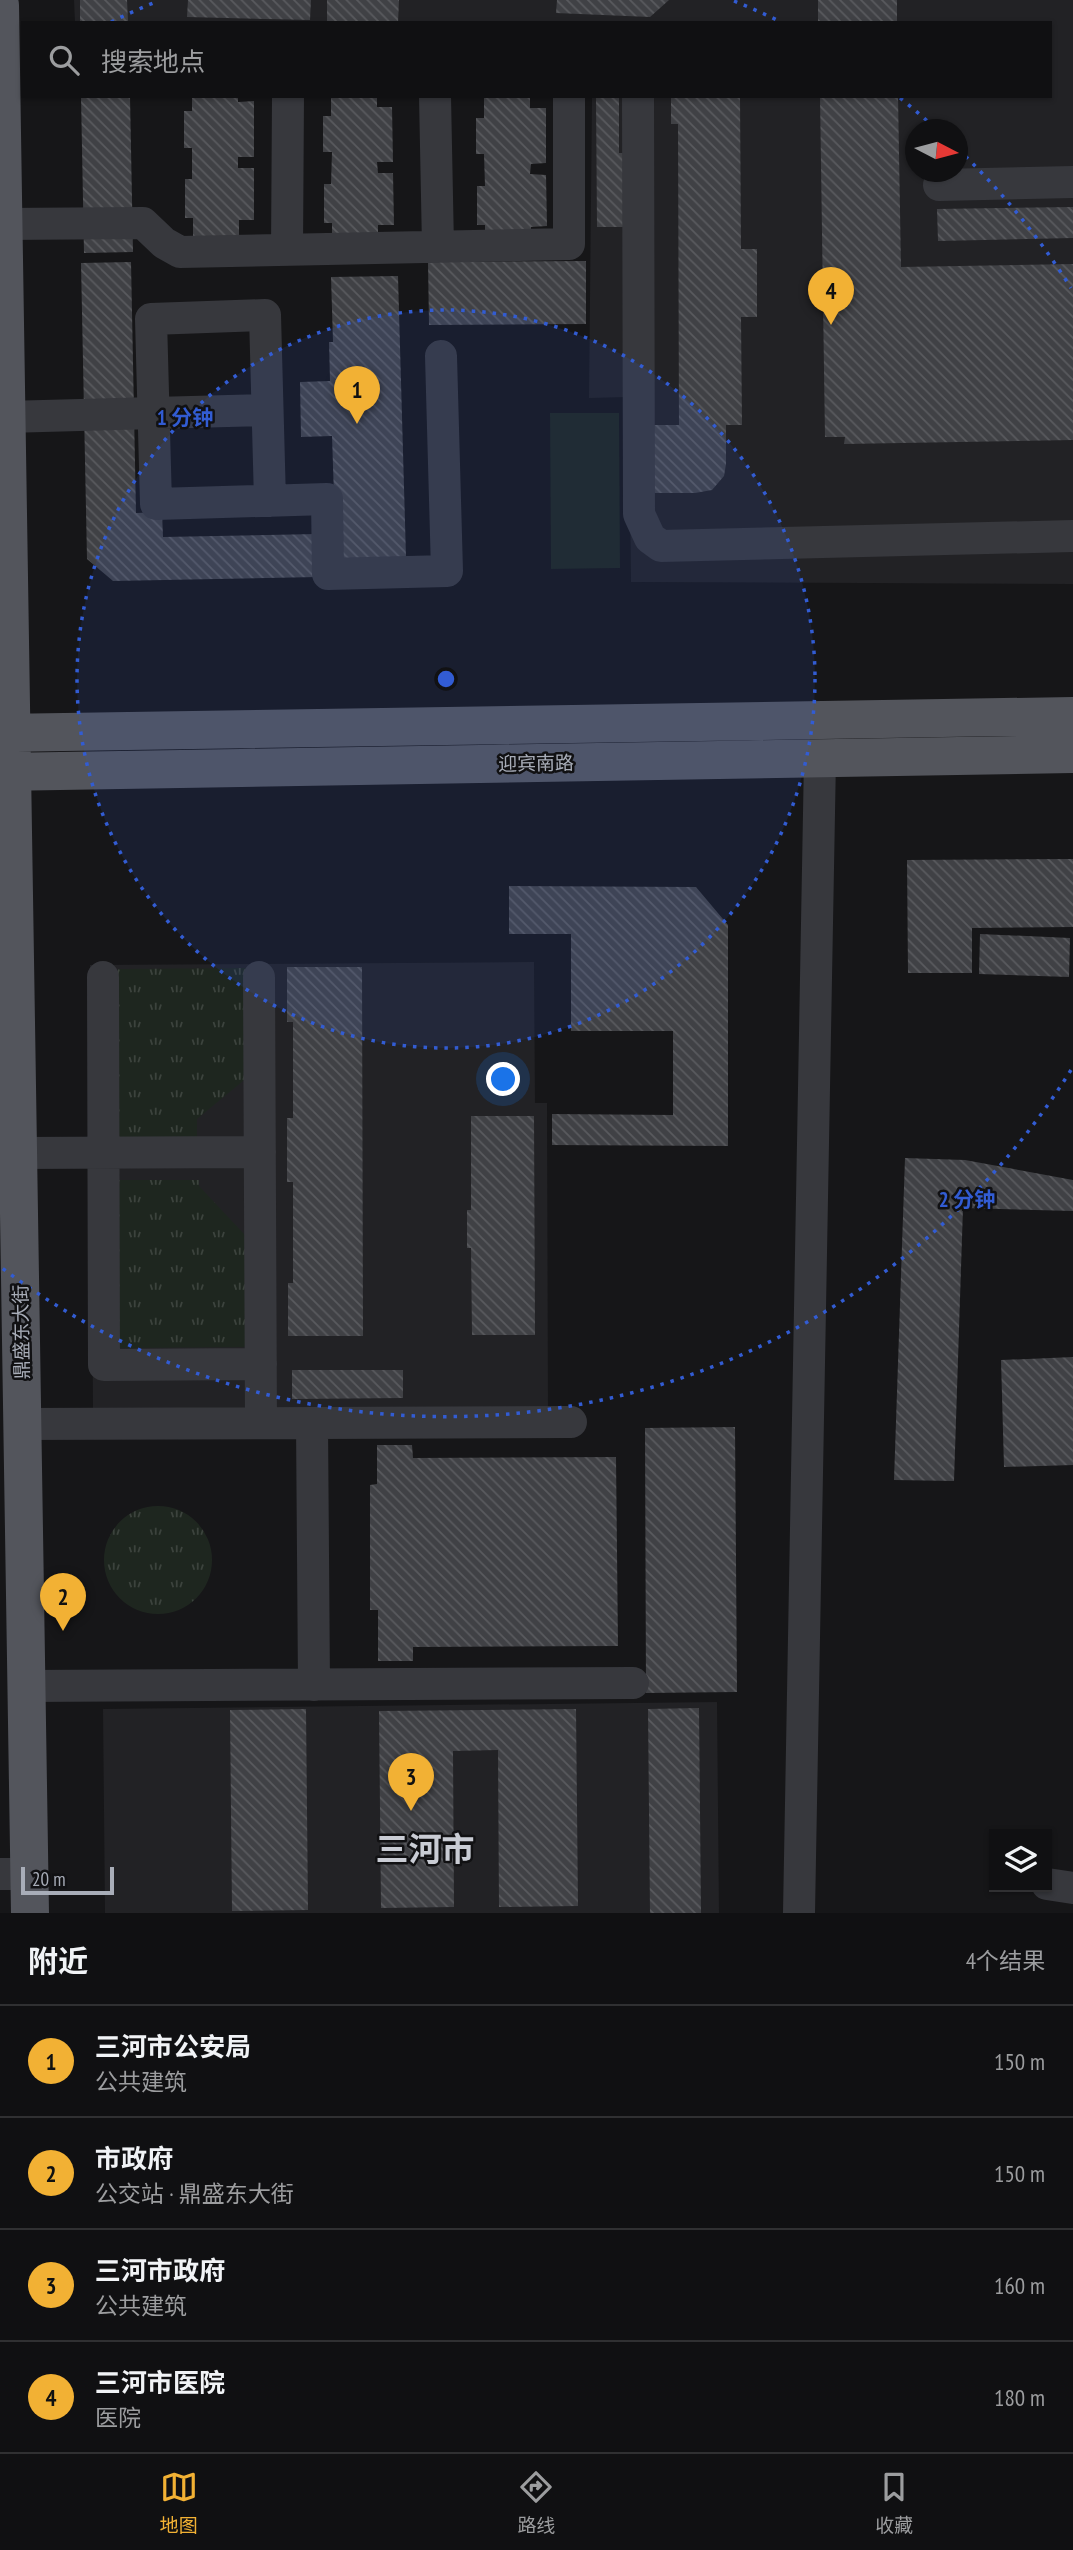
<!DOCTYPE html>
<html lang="zh">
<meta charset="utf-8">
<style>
:root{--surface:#101012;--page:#19191b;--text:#f1f3f6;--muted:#9c9d9f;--line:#303032;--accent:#f2b134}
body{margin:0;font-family:"PT Sans Narrow","Noto Sans SC",sans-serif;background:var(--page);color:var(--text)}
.controls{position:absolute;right:21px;bottom:21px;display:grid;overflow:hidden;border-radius:0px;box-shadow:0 2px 5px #0004}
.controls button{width:63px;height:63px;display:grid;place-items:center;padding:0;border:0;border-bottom:2px solid var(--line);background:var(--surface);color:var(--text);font:35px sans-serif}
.compass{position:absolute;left:905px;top:119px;width:63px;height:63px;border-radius:50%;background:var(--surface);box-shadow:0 2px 5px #0004;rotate:96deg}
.scale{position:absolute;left:21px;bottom:18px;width:93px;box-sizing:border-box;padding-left:7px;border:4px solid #a8adb8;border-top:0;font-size:19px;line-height:24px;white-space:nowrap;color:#a8adb8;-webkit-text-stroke:5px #111113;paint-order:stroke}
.you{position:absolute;left:504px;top:1080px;width:24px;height:24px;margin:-18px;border:5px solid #fff;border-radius:50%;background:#1a73e8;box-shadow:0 0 0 10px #1a73e833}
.badge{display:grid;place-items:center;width:46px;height:46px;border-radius:50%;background:var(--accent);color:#111;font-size:23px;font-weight:700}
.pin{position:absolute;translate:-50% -58px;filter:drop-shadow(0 2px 4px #0008)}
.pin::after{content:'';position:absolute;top:37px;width:24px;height:21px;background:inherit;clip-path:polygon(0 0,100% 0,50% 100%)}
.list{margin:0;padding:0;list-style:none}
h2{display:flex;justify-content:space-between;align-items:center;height:91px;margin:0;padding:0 28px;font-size:30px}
h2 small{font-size:23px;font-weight:400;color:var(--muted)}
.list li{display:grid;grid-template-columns:46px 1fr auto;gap:21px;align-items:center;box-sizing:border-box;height:112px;padding:0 28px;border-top:2px solid var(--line)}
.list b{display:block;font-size:26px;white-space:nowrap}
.list p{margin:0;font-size:23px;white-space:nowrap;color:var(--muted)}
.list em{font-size:23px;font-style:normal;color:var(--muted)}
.icon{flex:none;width:38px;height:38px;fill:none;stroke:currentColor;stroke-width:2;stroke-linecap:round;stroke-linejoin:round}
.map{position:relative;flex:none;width:1073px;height:1913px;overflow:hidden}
.search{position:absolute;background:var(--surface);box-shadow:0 2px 5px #0004;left:21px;right:21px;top:21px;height:77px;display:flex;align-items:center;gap:18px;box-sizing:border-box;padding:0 24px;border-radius:0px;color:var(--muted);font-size:26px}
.sheet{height:539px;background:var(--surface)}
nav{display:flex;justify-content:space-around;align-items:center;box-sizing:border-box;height:98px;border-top:2px solid var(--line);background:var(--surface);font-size:19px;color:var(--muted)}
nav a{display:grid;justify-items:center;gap:4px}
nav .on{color:var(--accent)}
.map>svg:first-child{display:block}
.built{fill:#222225;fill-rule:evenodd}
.grass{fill:url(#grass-tufts)}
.pitch{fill:#1e261f}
.building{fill:url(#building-back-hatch)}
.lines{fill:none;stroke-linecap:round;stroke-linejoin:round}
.minor{stroke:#37383d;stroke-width:32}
.major{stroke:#53555c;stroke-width:38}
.ring{fill:none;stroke:#325cd3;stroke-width:3.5;stroke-dasharray:3.5 7}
.labels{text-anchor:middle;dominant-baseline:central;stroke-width:5;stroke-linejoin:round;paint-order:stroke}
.street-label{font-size:19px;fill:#a8adb8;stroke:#111113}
.town-label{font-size:33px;font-weight:bold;fill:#c9ccd4;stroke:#111113}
.centre{fill:#325cd3;stroke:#111113;stroke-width:3.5}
.ring-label{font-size:21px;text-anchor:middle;font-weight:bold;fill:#325cd3;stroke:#111113;stroke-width:5;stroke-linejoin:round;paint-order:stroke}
</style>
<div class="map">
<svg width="1073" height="1913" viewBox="0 0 1073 1913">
<defs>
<pattern id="grass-tufts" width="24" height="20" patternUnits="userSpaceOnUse" patternTransform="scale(1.75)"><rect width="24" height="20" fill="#1e261f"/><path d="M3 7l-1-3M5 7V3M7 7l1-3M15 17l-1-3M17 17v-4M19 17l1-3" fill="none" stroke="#3c433d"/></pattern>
<pattern id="building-back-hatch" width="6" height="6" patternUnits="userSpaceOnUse" patternTransform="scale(1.75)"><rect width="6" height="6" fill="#404145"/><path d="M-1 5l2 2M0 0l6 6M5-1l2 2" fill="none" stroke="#595a5e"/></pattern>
</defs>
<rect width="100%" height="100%" fill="#161618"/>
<path class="built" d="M74,0H1073V584L631,582L629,397L589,398L592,96H1050V23H75ZM916,130H958V172H916Z
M534,962L535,1103H547L548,1409L93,1412L90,965Z
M717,1702L719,1913H105L103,1709Z"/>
<path class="grass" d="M249,968V1076L197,1119V1137L119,1138L118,969Z
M119,1180H199V1186L246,1236L254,1347L119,1348Z
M104 1560a54 54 0 1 1 108 0a54 54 0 1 1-108 0Z"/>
<path class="pitch" d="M550,413H619L620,568L551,569Z"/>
<path class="building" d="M80,0H127L128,21L80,22Z
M188,0H311L310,20L187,17Z
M327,0H399L398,23L327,21Z
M557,0H669L650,17L556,13Z
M818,0H897V23H818Z
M81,96H130L133,252L84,253Z
M192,96H238V102L254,101V157H238V168H254V220H239V236L193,237V218H185V179H192V148H184V111H192Z
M331,96H377V107H392L393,162H377L378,173H393L394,225H378V233L332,234V223H324V184H331L332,152H323V116H331Z
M484,96H530V108H546V163L531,164L530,174L546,175L547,226L531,227V235H485V225H477V186H485L484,154H476V118H484Z
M596,96H619V153H626L627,227H597Z
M671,96H740L741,249H757V317H741L742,425H726V464L724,476L712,490L695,493H648L647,425H679L678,124H671Z
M820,96H898L901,267L1073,264V440L844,444L845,437H825Z
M1073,207V238L938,241L937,209Z
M586,261V324L429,325L428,262Z
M131,262L136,513L162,512L163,537L317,534L318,577L113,581L87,559L81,263Z
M398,276L406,557L340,559L334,496L332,436L301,437L300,382L330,381L329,342H333L331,277Z
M1073,859V927L972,928V973H908L907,860Z
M509,886L696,887L728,925V1146L552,1145V1114L673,1115V1031H571V934H509Z
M980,934L1070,938L1069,977L979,974Z
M287,967H362L363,1336H288V1283H293V1182H287V1118H293V1022H287Z
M471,1116H534L535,1335H472L471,1248H467V1210H471Z
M905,1158L965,1160L1073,1180V1211L963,1208L954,1481L894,1480Z
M1073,1357V1465L1004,1467L1001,1360Z
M292,1370H403V1398L292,1399Z
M735,1427L737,1692L646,1693L645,1428Z
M377,1445H412L413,1458L616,1457L618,1646L413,1647V1661H378V1610H370V1485L377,1484Z
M699,1708L701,1913H650L648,1709Z
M306,1709L308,1910L232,1911L230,1710Z
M576,1709L578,1906L499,1907L498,1750L453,1751L454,1907L381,1908L379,1711Z"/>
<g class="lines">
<path class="minor" d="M435,96L438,247
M638,96L639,514L650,538L661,546L1073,536
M939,185L1073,182
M3,224L143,223L164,243L180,252L569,244V96
M287,250L288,96
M6,417L267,410
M270,501L265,315L151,319L156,504L327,499L328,574L447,571L441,356
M103,977L104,1365L261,1364
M259,977L261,1423
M18,1153L260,1152
M312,1423L314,1685
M22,1424L571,1422
M26,1686L633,1683
M0,1874H29
M1047,1884L1073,1888
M799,1913L820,758"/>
<path class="major" d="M0,5L30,1913
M0,733L1073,716
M0,772L1073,754"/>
</g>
<circle cx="446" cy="679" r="369" fill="#325cd3" fill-opacity=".12"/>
<g class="ring">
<circle cx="446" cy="679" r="369"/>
<path d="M1071 1070A737 737 0 0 1 2 1268M111 22A737 737 0 0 1 158 1M734 1A737 737 0 0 1 781 22M900 98A737 737 0 0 1 934 127M958 149A737 737 0 0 1 1071 288"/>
</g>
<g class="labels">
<g class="street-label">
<text transform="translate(536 763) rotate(-1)">迎宾南路</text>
<text transform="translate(21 1332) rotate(-91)">鼎盛东大街</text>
</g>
<g class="town-label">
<text x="425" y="1848">三河市</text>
</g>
</g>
<circle cx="446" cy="679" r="10" class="centre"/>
<g class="ring-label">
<text x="185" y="425">1 分钟</text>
<text x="967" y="1207">2 分钟</text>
</g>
</svg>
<div class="controls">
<button><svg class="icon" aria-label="layers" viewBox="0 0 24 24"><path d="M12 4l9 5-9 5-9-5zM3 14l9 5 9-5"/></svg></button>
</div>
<svg class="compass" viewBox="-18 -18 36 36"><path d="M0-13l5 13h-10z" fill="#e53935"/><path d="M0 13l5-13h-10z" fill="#9c9d9f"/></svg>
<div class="scale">20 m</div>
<div class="you"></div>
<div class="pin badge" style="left:357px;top:424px">1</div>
<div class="pin badge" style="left:63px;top:1631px">2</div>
<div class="pin badge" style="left:411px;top:1811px">3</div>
<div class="pin badge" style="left:831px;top:325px">4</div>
<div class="search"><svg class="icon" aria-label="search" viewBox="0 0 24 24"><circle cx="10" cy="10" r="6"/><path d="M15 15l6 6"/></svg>搜索地点</div>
</div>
<section class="sheet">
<h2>附近<small>4个结果</small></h2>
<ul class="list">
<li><span class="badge">1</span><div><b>三河市公安局</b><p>公共建筑</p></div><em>150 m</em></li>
<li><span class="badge">2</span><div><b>市政府</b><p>公交站 · 鼎盛东大街</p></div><em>150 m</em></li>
<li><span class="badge">3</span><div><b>三河市政府</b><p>公共建筑</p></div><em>160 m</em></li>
<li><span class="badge">4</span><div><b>三河市医院</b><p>医院</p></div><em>180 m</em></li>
</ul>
</section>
<nav>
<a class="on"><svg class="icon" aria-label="map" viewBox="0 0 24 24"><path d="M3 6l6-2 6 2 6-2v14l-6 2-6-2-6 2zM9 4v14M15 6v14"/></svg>地图</a>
<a><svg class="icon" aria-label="directions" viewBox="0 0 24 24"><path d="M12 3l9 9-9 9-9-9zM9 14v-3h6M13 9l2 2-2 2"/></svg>路线</a>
<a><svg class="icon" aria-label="saved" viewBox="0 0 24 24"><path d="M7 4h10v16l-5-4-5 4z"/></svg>收藏</a>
</nav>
